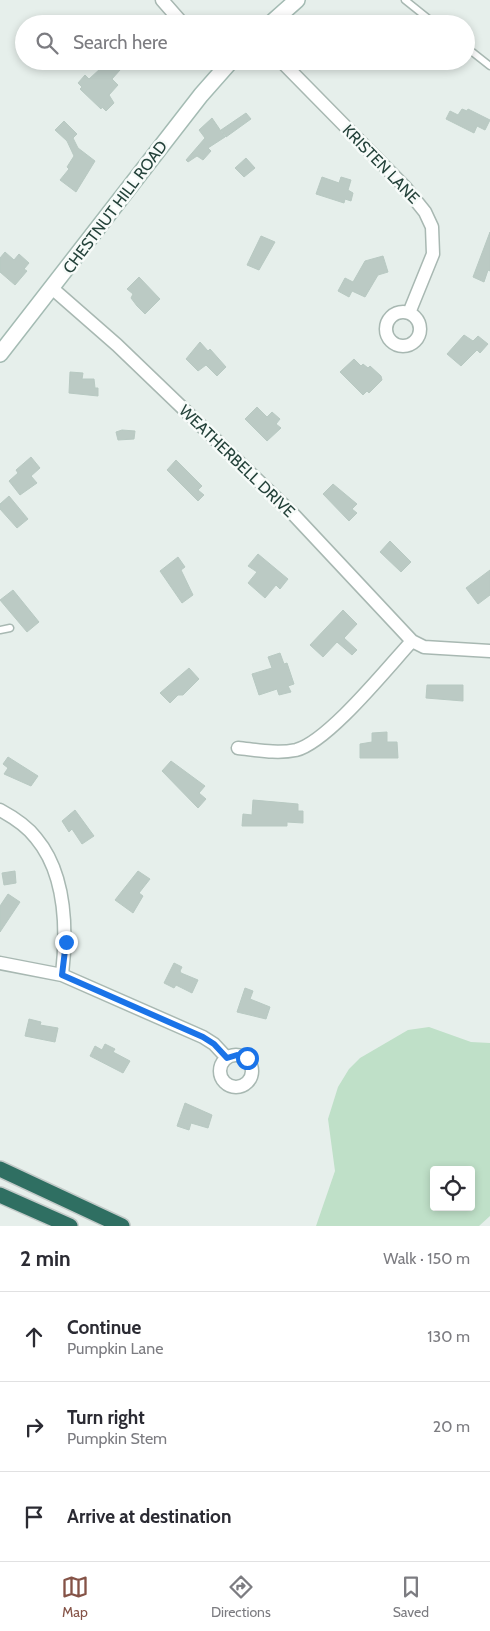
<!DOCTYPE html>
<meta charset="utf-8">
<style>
:root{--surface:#fff;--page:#f7f7f7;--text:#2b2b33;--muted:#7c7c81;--line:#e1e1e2;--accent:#855347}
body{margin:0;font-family:Cabin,sans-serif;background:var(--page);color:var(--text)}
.controls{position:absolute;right:15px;bottom:15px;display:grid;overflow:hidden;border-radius:5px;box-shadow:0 2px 8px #0003}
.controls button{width:45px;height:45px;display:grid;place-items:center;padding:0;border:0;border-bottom:1px solid var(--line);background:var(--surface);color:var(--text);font:25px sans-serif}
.stop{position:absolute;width:15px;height:15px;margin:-11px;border:4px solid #1a73e8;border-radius:50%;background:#fff}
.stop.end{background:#1a73e8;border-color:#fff;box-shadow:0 1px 5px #0008}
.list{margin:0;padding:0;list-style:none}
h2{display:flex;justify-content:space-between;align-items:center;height:65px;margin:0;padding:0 20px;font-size:21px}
h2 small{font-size:16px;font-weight:400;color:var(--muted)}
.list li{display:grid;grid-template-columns:32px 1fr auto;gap:15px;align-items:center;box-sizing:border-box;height:90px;padding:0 20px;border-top:1px solid var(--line)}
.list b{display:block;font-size:19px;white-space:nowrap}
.list p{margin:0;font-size:16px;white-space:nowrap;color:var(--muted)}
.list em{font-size:16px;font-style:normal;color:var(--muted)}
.icon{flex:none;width:28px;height:28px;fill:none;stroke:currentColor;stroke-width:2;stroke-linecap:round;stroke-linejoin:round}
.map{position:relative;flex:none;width:490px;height:1226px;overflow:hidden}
.search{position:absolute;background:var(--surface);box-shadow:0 2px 8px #0003;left:15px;right:15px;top:15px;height:55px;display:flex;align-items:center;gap:12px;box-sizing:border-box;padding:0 18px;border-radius:28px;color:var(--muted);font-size:19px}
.sheet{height:335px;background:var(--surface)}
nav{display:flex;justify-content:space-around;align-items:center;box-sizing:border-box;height:70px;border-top:1px solid var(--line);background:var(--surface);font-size:14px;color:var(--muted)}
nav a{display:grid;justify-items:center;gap:2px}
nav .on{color:var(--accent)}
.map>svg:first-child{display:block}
.green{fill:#bfe0c8;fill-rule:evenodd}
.building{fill:#bbcac4;stroke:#b8c9c2}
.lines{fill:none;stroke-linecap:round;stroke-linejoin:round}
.lane-casing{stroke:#a8b8b2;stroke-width:9}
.street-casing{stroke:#a8b8b2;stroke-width:15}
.secondary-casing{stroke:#a4bbb3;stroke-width:18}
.highway-casing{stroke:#c2cac8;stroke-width:18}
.lane{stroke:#fff;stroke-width:6}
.street{stroke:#fff;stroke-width:12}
.secondary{stroke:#fff;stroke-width:15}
.highway{stroke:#2f6f62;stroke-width:15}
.route{stroke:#1a73e8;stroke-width:6}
.labels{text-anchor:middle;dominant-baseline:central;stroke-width:5;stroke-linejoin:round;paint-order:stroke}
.street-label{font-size:16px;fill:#24423a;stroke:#f7fbf9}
</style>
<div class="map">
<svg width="490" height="1226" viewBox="0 0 490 1226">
<rect width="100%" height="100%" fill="#e6efeb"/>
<path class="green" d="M429,1027L471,1042L490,1043V1216L479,1226H316L335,1171L328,1119L338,1087L349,1069L360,1058L408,1030ZM434,1170H471V1207H434Z"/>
<path class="building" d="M94,61H128L112,79L118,85L109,95L114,103L106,111L102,107L101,109L80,89L82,87L78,83L85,75L89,79L101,68Z
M462,109L467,111L468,109L490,120L485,130L477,126L474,133L446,119L450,111L458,115Z
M246,113L251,119L226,137L221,130Z
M212,118L225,137L208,148L211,151L203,160L197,156L188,162L186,160L205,138L199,130Z
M64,121L77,134L73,138L78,148L95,161L76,192L60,180L69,169L67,167L74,156L67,141L55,130Z
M246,158L255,168L244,177L235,168Z
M322,177L339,183L341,177L351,180L348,190L353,193L351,201L345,199L344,203L316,194Z
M490,232V271L488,270L484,282L473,277Z
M261,236L275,242L259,270L247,265Z
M5,252L14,260L19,254L29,263L24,269L27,271L15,285L0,272V258Z
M383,256L388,272L378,275L365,297L352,291L349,297L338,291L345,278L353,282L365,261Z
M139,277L160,299L145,314L137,306L131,298L133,294L127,289Z
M464,335L473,341L478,336L488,344L480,353L477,350L461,366L447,354Z
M200,342L208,351L210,349L226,367L217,376L206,365L198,371L186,359Z
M354,359L361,366L363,364L368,368L370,366L381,376L382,380L369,393L367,391L363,395L340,372Z
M70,372L83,373L82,379H94L95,388H98V396L69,393Z
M257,407L267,417L272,412L280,419L276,424L281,428L267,441L245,419Z
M122,430L135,431L134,439L118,440L116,432Z
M31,457L40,468L31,476L37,483L20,495L9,481L18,473L16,470Z
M176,460L202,486L198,490L204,495L198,501L167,470Z
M333,484L357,504L352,509L357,513L349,521L323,494Z
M9,496L28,519L17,528L0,509V504Z
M390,541L411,562L401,572L380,552Z
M258,554L288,579L280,589L276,585L265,598L248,583L257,572L248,566Z
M178,557L185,567L181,570L193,595L182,603L160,571Z
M490,570V595L478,604L466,588Z
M13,590L39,622L27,632L0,600Z
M343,610L357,624L344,638L357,650L352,655L337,642L323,657L310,645Z
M280,653L284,664L287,663L294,684L288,686L291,692L279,695L277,689L259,695L252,674L272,668L268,657Z
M189,668L199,679L183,695H178L170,703L160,693Z
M427,685H463V701L426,698Z
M387,732V742H397L398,758H360V744L372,742V733Z
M8,757L38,776L31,786L4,774L8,768L3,764Z
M171,761L205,786L199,793L206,799L198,808L162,771Z
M253,800L298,804V811H303V823L287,822V826H242L243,814L252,815Z
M75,810L94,836L82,844L72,829L69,832L62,821Z
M15,871L16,883L4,885L2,873Z
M138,871L150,879L139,893L143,896L133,913L115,900Z
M8,894L20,902L0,932V906Z
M174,963L182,967L180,971L181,973L198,980L192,993L176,985L174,988L164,983Z
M245,988L253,991L250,999L270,1007L266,1019L237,1012Z
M29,1019L41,1022L40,1025L58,1028L55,1042L25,1036Z
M105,1044L115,1049L113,1052L130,1061L123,1073L90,1056L95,1046L102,1050Z
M185,1103L212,1115L208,1128L191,1123L189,1130L177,1126Z"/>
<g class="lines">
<g class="lane-casing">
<path id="lane" d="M405,0L435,24
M466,47L490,66
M0,630L10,628"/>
</g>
<g class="street-casing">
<path id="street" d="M162,0L183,24
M216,61L223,70
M281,61L405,187L425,212L432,227L433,254L409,313
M53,289L117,345L294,515L412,641
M386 329a17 17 0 1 1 34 0a17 17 0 1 1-34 0Z
M238,748C257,750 277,754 296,750C328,742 388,667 412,641L424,647L490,651
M0,810C13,817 27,826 36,838C67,875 67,931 62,975
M0,963L62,975L203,1037L214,1044L227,1058
M220 1071a16 16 0 1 1 32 0a16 16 0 1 1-32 0Z"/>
</g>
<g class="secondary-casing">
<path id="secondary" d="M270,24L297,0
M0,354L201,95L231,61"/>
</g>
<g class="highway-casing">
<path id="highway" d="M0,1169L122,1226
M0,1195L70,1226"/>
</g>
<use href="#lane" class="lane"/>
<use href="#street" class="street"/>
<use href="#secondary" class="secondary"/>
<use href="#highway" class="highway"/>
</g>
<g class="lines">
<path class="route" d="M66,942L62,975L203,1037L214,1044L227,1058L237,1055L247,1058"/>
</g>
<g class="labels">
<g class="street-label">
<text transform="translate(381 164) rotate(46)">KRISTEN LANE</text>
<text transform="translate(115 207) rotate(-53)">CHESTNUT HILL ROAD</text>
<text transform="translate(237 461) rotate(44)">WEATHERBELL DRIVE</text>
</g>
</g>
</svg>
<div class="controls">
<button><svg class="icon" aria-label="locate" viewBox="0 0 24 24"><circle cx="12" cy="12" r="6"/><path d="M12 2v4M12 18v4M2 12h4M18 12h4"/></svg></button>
</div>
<div class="stop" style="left:247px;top:1058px"></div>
<div class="stop end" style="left:66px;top:942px"></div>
<div class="search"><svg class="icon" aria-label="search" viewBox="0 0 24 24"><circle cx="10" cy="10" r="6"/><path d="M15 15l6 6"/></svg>Search here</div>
</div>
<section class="sheet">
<h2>2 min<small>Walk · 150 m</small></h2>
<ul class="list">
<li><svg class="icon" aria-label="ahead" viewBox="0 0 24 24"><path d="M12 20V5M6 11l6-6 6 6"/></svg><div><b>Continue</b><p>Pumpkin Lane</p></div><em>130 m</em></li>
<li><svg class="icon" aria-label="right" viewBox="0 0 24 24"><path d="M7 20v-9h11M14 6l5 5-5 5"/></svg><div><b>Turn right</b><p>Pumpkin Stem</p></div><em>20 m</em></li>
<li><svg class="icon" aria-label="arrive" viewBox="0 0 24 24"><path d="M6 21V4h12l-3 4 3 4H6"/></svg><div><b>Arrive at destination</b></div></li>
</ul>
</section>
<nav>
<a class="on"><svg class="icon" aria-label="map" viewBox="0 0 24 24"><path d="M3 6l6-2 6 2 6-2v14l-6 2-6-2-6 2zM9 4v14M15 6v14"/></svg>Map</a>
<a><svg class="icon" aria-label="directions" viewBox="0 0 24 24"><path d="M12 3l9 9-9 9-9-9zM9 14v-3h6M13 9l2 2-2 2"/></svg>Directions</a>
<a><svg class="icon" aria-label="saved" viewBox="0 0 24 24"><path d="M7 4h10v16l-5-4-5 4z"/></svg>Saved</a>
</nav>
